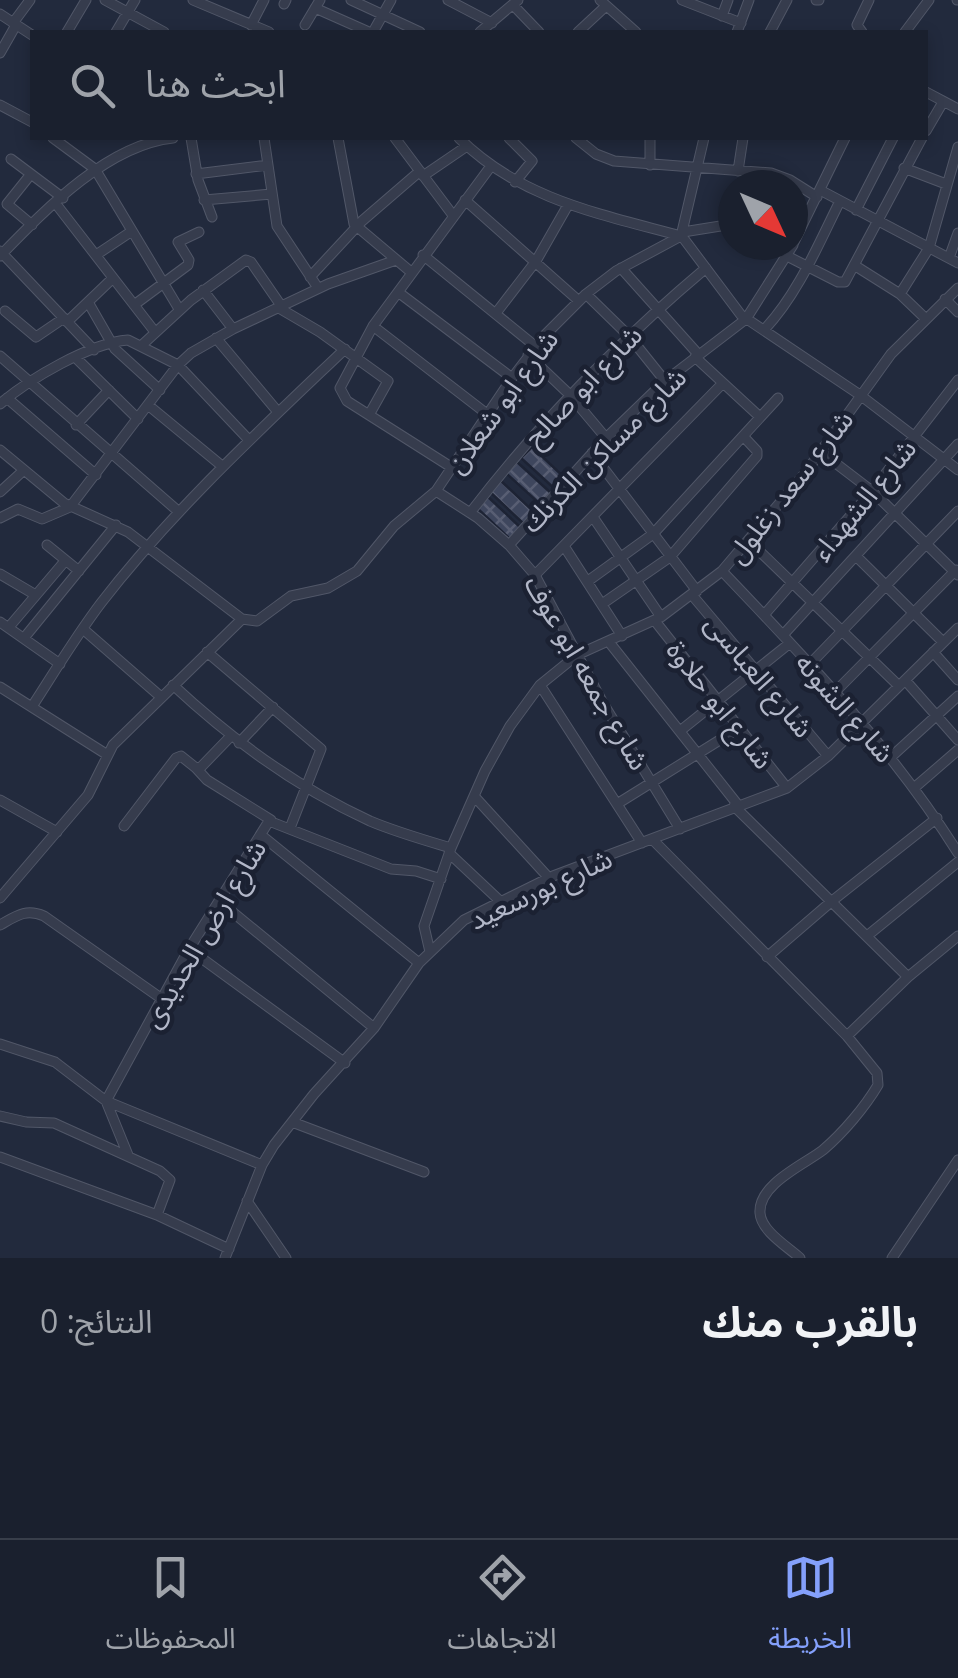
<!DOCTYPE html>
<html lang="ar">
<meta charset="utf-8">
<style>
:root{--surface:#1a202e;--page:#232836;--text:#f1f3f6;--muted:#9fa3aa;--line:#383e4a;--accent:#84a0fb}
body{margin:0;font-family:"Open Sans","Noto Sans Arabic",sans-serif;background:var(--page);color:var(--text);direction:rtl}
.compass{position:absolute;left:718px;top:170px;width:90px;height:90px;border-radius:50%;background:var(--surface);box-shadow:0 5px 15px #0003;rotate:134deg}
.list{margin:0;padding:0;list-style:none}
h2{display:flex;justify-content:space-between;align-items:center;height:130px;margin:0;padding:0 40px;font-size:42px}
h2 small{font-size:32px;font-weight:400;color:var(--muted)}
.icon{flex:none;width:55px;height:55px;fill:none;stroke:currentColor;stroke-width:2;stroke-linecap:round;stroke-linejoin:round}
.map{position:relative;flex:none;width:958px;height:1258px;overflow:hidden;direction:ltr}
.search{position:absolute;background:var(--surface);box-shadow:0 5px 15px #0003;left:30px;right:30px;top:30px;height:110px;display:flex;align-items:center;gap:25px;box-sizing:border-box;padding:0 35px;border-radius:0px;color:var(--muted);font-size:38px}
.sheet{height:280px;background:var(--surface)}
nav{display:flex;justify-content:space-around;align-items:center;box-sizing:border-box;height:140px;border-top:2px solid var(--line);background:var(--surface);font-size:28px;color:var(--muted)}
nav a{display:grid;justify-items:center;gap:5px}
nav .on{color:var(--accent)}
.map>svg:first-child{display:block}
.building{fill:url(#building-cross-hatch);stroke:#1d2334;stroke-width:2.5}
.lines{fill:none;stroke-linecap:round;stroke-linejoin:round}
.minor-casing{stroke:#515768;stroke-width:11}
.minor{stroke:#363c4d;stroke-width:9}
.labels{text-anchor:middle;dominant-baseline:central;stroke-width:9;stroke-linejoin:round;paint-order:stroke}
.street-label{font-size:28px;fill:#b2b7c8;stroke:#1b2132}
</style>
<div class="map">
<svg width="958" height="1258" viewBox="0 0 958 1258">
<defs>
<pattern id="building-cross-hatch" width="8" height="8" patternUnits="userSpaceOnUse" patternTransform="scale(2.5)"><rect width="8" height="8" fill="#3e465d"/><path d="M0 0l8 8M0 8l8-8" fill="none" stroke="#585e73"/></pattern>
</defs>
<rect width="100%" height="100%" fill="#222a3d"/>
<path class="building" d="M532,447L566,479L556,490L521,458Z
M517,462L552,494L541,505L506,473Z
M500,480L535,513L524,524L489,491Z
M486,495L521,528L510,539L476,507Z"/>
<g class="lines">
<g class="minor-casing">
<path id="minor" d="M105,0L164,32
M193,0L269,32
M351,0L420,32
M448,0L492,23
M600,0L636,32
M682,0L741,23
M816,0H819
M957,0H958
M284,4L286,0
M513,5L539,32
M315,8L369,32
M0,14L32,35
M722,16L728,0
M13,23L30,0
M251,25L264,0
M305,25L320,0
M67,32L86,0
M116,32L135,0
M373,32L391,0
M480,32L518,0
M578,32L606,6
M737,32L749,0
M770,32L787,0
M862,32L857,25L869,0
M905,32L929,0
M0,53L16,25
M926,92L958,109
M0,105L32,122
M926,131L943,102
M53,138L95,169L179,309
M191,138L198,180L212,217
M264,138L277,226L318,288
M338,138L354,224L411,272
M395,138L452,214
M459,138C520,199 600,214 681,236
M509,138L532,161L515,182
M576,138L596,154L614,161L771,173L790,180L817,197
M650,138V165
M11,159L63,198
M904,168L946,184
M738,171L743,138
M31,174L7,204L32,225
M196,174L268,165
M423,176L467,146
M820,190L958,263
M204,200L272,194
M465,200L579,301
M56,204L155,332
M856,210L893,138
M683,232L733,224
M681,235L741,315L860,395L958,470
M793,244L845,138
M0,251L94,350
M96,255L132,231
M423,255L535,346
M0,256C45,210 107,145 173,138
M787,256L838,282H845L922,138
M949,258L958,233
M854,265L900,294L925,318
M621,268L698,354
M310,277L362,221L420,171
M203,290L233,329
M398,292L512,378
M586,294L629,336L665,381
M900,294L929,248L958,147
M945,299L958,312
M88,302L115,349L160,390
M134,305L188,265L189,260L178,242L199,232
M279,308L320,332L388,381L369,415
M5,311L36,337L64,318
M496,313L536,261L568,205
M67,322L113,278
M373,326L487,414
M764,330C798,294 818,245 840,201
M216,338L278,412
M142,345L191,300L246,260L251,262L282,307
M528,355L569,394L606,438
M0,356L179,512
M695,357L760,417
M76,358L138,419
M7,398L96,475
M0,404C29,379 90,343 128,340L178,365L248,439
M148,405L222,466
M76,425L109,390
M0,450L64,503L128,532L242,619L257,621L291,596L328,588L357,571L394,526L436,491L512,378L545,335L586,294L616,271L681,236L704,138
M821,452L872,491L958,575
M592,453L697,591
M451,467L347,401L340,388L373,326L491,166
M436,491L478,518L509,545L535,575L603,703L680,829
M0,492L24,470
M470,513C540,422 618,342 706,268
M593,517L661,617
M0,518L18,509L42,519L70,507L178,365L191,353L233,329L328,284L396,260
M749,541L899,686
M47,545L79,571
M509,545L606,438L665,381L746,319L793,245
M564,546L622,636
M856,556L943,642
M722,571C807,660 892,748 958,853
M0,574L34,594
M535,575L723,383
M588,581L653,534L778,398
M692,595L828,756
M602,604L670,557L757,456V451L743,436
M764,615L872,491L958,380
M655,621L787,788
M0,622L60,664
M9,627L65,561
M83,629L161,697
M783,635L958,444
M24,638L116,525
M609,642L738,805
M207,652L321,749L290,828
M933,652L958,680
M810,664L958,511
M905,680L958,740
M173,685C231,739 298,788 370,821C396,832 424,840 451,848
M540,685L642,843
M0,687L106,754
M835,692L956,570
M33,705C55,671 76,636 101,603C173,510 260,430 345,349
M680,731L790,643
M239,743L273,707
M891,757L958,696
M196,768L207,780L271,820
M914,788L958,750
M474,796L549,878
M0,800L57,832
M617,804L739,728
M734,806L908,977
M124,826L176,758L181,756L196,768L201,767L230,737
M261,835L419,963
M652,839L847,1036L908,977L958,936
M449,853L499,900
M0,898L88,795L113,745L242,619
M219,901L374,1028
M0,925C16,916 26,908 44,916L162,999
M867,936L958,862
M189,949L345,1063
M430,952L424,926L451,848L485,771L510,726L540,685L577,655L661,617L722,571L806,472L891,354L958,288
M767,957L832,901L937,818
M0,1044L55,1062L106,1101L262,1165
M0,1116L26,1122L54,1123L160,1171L170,1180L157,1215
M292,1122L424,1172
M128,1155L106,1101L189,949L269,821L391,869L416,871L441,879
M0,1157L157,1215L229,1249
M247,1201L286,1258
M225,1258L262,1165L274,1145L314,1094L374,1028L419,963L464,920L553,876L787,788L828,756L958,628
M800,1258C788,1247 761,1231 760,1213C758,1184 805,1164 823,1150C843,1133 865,1107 878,1085L877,1073L847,1036
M892,1258L958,1160"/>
</g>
<use href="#minor" class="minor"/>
</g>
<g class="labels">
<g class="street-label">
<text transform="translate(582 385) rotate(-46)">شارع ابو صالح</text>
<text transform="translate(501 401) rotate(-54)">شارع ابو شعلان</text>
<text transform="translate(603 449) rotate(-45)">شارع مساكن الكرنك</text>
<text transform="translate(789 486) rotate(-52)">شارع سعد زغلول</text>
<text transform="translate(863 499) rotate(-51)">شارع الشهداء</text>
<text transform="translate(588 672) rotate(60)">شارع جمعه ابو عوف</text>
<text transform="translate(760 675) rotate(50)">شارع العباسى</text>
<text transform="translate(721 704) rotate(52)">شارع ابو حلاوة</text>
<text transform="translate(846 707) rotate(49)">شارع الشونه</text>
<text transform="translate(540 888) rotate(-25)">شارع بورسعيد</text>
<text transform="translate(203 933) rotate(-59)">شارع ارض الحديدى</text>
</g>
</g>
</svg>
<svg class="compass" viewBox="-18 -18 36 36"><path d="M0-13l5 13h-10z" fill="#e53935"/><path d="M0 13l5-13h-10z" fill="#9fa3aa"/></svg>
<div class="search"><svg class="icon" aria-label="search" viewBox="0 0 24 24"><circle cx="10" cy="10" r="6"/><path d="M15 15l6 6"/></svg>ابحث هنا</div>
</div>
<section class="sheet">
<h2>بالقرب منك<small>النتائج: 0</small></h2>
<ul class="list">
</ul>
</section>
<nav>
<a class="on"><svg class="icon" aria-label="map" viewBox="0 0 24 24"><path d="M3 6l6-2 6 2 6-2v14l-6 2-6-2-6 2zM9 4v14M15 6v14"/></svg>الخريطة</a>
<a><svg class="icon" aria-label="directions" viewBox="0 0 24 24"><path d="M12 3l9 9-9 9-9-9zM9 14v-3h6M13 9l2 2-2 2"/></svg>الاتجاهات</a>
<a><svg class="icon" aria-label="saved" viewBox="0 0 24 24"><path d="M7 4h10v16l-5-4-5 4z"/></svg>المحفوظات</a>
</nav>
